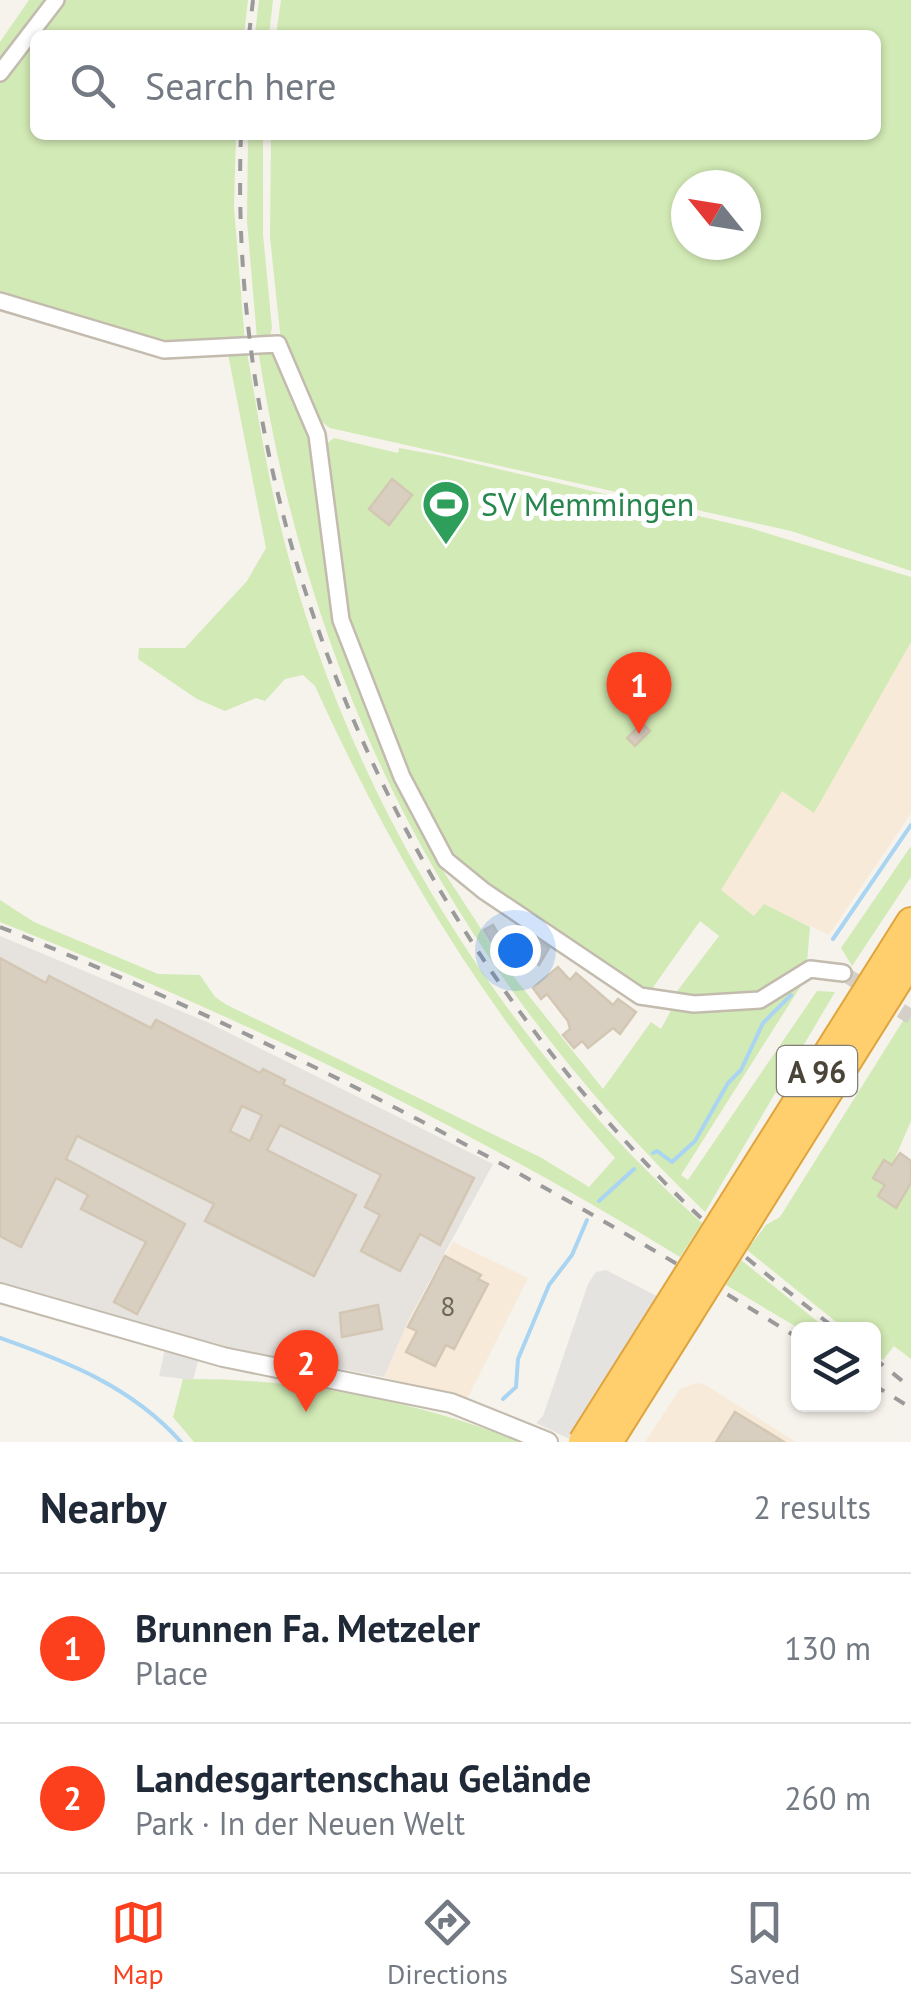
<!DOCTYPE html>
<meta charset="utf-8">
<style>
:root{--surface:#fff;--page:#f6f6f7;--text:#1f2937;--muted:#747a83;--line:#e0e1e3;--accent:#fc3f1d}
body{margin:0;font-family:"PT Sans",sans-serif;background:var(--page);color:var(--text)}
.controls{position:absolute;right:30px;bottom:30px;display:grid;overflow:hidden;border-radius:15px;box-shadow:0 2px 8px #0004}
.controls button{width:90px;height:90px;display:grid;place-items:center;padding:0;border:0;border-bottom:2px solid var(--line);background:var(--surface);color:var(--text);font:50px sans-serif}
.compass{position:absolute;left:671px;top:170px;width:90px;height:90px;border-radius:50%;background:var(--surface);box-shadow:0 2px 8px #0004;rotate:300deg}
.you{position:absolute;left:515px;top:950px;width:35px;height:35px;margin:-25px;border:8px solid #fff;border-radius:50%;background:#1a73e8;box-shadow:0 0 0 15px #1a73e833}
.badge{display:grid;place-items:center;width:65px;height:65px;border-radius:50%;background:var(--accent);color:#fff;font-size:32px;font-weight:700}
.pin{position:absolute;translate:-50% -82px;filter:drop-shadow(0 2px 5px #0008)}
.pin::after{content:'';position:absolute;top:52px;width:35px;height:30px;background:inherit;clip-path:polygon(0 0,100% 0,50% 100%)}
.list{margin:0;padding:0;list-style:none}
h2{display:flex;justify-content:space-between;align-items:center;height:130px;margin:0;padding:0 40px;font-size:42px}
h2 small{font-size:32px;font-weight:400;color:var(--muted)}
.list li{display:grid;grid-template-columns:65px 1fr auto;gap:30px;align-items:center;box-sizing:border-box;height:150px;padding:0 40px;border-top:2px solid var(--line)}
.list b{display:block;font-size:38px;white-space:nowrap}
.list p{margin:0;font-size:32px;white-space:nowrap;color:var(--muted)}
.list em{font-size:32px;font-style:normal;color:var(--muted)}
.icon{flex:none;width:55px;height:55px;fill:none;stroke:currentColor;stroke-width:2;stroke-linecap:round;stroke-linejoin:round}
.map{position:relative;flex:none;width:911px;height:1442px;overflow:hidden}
.search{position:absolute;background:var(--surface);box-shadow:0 2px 8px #0004;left:30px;right:30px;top:30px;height:110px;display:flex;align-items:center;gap:25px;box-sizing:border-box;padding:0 35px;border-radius:15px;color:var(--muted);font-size:38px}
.sheet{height:430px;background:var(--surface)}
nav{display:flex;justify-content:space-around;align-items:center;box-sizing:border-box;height:140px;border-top:2px solid var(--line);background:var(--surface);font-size:28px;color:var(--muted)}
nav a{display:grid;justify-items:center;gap:5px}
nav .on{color:var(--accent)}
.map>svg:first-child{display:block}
.commercial{fill:#f7ead8}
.industrial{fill:#e6e2dd}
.green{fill:#d2eab5;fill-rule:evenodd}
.parking{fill:#e5e3e0}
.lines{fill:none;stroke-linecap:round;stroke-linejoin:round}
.stream{stroke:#a9d4f2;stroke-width:4}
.building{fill:#d8cfc1;stroke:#d3c7b4;stroke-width:2.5;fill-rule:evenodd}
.minor-tunnel{stroke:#d4d0c8;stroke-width:15;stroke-dasharray:15 8;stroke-linecap:butt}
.minor-casing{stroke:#c2bbae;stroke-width:20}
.tertiary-casing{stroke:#c2bbae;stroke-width:22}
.motorway-casing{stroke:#e0a43c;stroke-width:32}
.minor{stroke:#fff;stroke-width:15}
.tertiary{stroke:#fff;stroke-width:18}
.motorway{stroke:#ffcf6e;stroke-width:28}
.rail{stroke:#9a9a9a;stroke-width:4;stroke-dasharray:12 12;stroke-linecap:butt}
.motorway-bridge-casing{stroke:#e0a43c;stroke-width:32;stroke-linecap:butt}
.motorway-bridge{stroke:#ffcf6e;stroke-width:28}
.labels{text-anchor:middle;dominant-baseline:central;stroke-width:10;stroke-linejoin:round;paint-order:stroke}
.number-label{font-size:28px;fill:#6e675b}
.shield{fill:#fff;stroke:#817c74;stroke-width:2.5}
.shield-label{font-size:30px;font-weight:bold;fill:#4b4439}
.leisure-label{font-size:32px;fill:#27864d;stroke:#fff;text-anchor:start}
</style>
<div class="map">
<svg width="911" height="1442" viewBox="0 0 911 1442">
<rect width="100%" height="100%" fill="#f6f3ec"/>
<path class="commercial" d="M911,642V813L829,935L764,905L755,916L720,890L782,790L814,812Z
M453,1242L528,1278L467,1399L384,1377L409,1319Z
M696,1383L704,1384L796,1442H645L680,1389Z"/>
<path class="industrial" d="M0,936L207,1022L493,1164L409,1319L384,1377L209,1344L0,1285Z"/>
<path class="green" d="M29,0H48L0,63V42Z
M62,0H248L244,35H35Z
M259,0H273L269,35H255Z
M281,0H911V571L791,531L330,428L318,419L281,342L270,237L271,135H876V35H276ZM686,185H746V245H686Z
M35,35V135H236L234,207L245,343L163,345L0,297V82Z
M248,135H263V234L272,328L270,336L257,339L247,221Z
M247,352C257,410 266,467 280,524C344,790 498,1040 702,1223L680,1257C464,1124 235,1014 0,922V900L34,922L158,974L200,975L215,997L227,1005L540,1157L589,1187L615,1158C486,1011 396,864 315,686L303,675L285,679L265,701L256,698L225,711L197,699L138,659L139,648H185L247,581L266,548L228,354Z
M270,352L276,355L309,429L328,596L337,625L442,869L506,967L603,1089L651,1022L661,1029L673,1007L713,1008L804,981L681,1175L688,1180L817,991L835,992L705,1212C455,971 312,697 259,355Z
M334,438L398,453L399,448L443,456L750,528L911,577V642L814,813L782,791L721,890L754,916L764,904L810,927L807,962L756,996L672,998L719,936L700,921L649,993L460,867L424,815L344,615L325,445Z
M911,846V877L852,966L841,948Z
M911,1008V1121L892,1165L884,1160L873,1177L885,1185L878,1197L895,1207L911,1181V1359L894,1346L883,1360L874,1353V1330L845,1329L747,1250L766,1225L780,1217Z
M741,1260L827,1329H800L726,1285Z
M183,1379C298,1378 414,1400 521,1442H194L173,1417Z"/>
<path class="parking" d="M606,1270L704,1320L626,1442H576L536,1423L543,1416L588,1284L596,1272Z
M165,1349L199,1358L193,1380L159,1376Z"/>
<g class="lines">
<path class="stream" d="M833,939L911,825
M653,1153L657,1151L672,1162L695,1141L728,1083L741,1070L763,1023L791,995
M599,1201L634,1169
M0,1338C68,1362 132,1387 181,1442
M503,1399L516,1387L518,1359L549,1285L572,1255L587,1220"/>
</g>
<path class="building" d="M392,479L412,495L389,525L369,509Z
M642,723L650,731L635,746L627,738Z
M493,925L504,944L496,949L484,930Z
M519,928L549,948L539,965L508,946Z
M0,958L46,983L49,976L151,1028L156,1020L260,1073L263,1069L285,1080L283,1084L474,1178L440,1245L420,1234L400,1271L361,1251L380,1215L365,1207L381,1175L280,1125L267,1150L356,1195L314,1276L205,1221L214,1204L77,1136L66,1159L185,1224L137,1314L114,1302L146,1242L81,1209L88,1195L56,1178L21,1247L0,1236ZM242,1106L262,1115L250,1141L230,1131Z
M558,967L570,980L576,973L613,1005L618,999L636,1012L620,1034L613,1028L588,1048L582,1041L574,1048L563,1035L570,1029L568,1021L547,994L541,999L533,988Z
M900,1153L911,1161V1183L896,1208L878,1196L885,1185L873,1178L884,1160L892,1165Z
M445,1256L481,1275L478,1279L488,1284L454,1349L446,1345L435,1366L406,1352L417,1331L408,1327Z
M378,1305L382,1329L342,1337L340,1313Z
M735,1412L784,1442H716Z"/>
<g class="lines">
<path class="minor-tunnel" d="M843,973L911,1017"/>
<g class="minor-casing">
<path id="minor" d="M0,73L56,0
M0,301L164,350L278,344L317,435L341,620L402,777L446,860L484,891L640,996L694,1004L760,1000L810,969L843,973"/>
</g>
<g class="tertiary-casing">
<path id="tertiary" d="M0,1293L223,1357L451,1403L548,1442"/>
</g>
<g class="motorway-casing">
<path id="motorway" d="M723,1220L911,922
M738,1235L911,959"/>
</g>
<use href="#minor" class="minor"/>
<use href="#tertiary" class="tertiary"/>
<use href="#motorway" class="motorway"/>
<path class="rail" d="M249,35L253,0
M241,135C226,529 398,917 675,1193C725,1243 781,1286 837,1330
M0,927C280,1039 543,1178 798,1338
M874,1358L911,1388
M874,1385L911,1408"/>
<g class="motorway-bridge-casing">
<path id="motorway-bridge" d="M583,1442L723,1220
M608,1442L738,1235"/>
</g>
<use href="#motorway-bridge" class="motorway-bridge"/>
</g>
<defs>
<g id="stadium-pin" transform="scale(2.5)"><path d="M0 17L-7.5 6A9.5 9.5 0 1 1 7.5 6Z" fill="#2e9e5b" stroke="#fff"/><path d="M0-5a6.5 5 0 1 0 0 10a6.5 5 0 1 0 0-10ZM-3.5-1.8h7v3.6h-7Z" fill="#fff"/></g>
</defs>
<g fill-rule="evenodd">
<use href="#stadium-pin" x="446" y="504"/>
</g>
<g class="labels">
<g class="number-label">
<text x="448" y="1305">8</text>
</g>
<rect class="shield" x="777" y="1046" width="80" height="50" rx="8"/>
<g class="shield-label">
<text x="817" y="1071">A 96</text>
</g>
<g class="leisure-label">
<text x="481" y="504">SV Memmingen</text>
</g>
</g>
</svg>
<div class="controls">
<button><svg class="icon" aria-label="layers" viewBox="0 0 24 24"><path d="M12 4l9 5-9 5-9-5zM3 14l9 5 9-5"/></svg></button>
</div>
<svg class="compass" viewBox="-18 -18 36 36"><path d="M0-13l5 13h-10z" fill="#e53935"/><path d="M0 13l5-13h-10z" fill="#747a83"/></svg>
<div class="you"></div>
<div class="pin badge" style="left:639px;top:734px">1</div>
<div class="pin badge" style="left:306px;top:1412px">2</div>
<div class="search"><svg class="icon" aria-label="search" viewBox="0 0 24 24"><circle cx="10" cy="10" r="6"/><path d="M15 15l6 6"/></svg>Search here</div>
</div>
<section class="sheet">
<h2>Nearby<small>2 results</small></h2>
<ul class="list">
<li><span class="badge">1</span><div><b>Brunnen Fa. Metzeler</b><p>Place</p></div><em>130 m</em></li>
<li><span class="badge">2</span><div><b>Landesgartenschau Gelände</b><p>Park · In der Neuen Welt</p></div><em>260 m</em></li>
</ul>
</section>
<nav>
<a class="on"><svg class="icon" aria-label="map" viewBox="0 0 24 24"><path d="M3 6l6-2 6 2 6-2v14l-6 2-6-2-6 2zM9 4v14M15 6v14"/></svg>Map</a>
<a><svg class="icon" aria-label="directions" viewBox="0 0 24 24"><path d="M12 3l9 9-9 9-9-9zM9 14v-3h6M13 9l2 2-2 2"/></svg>Directions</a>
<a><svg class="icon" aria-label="saved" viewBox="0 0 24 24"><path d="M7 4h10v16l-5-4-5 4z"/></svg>Saved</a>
</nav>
